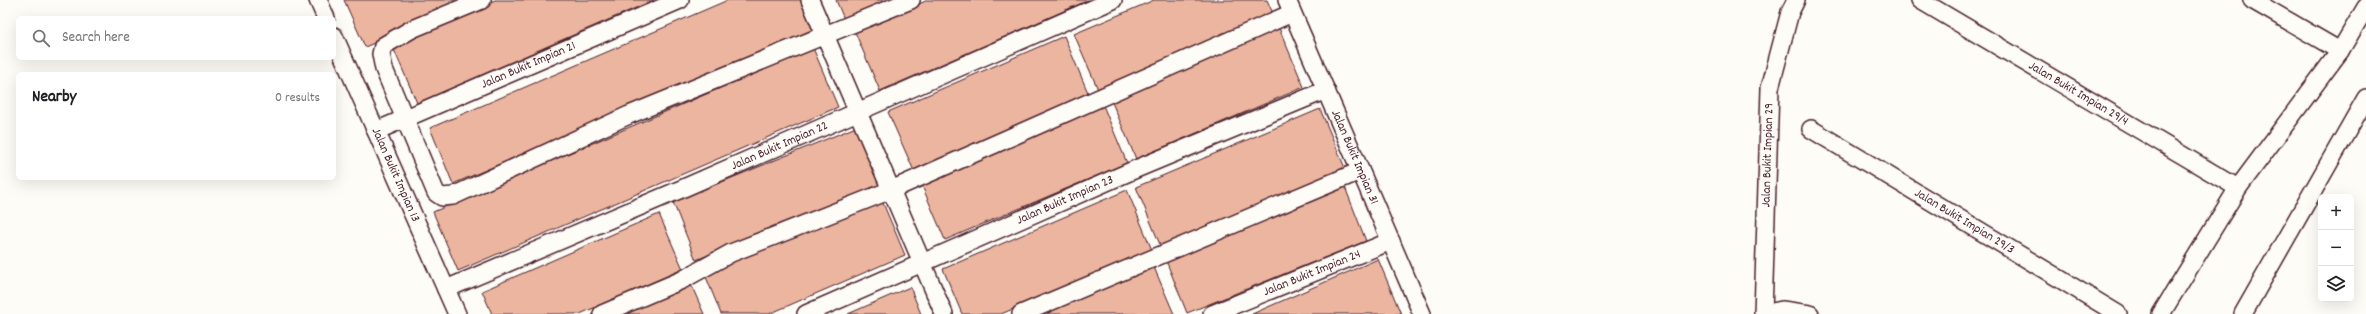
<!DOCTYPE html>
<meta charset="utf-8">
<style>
:root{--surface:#fff;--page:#f6f6f6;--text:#202124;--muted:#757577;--line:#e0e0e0}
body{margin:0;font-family:Dekko,sans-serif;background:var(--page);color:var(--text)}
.controls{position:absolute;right:12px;bottom:12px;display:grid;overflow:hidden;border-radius:6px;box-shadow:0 4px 16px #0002}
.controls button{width:36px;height:36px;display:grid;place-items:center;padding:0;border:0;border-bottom:1px solid var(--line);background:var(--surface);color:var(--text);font:20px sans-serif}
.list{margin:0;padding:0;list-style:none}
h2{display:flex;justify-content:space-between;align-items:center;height:52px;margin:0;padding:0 16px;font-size:17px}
h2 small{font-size:13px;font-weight:400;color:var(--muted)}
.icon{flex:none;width:22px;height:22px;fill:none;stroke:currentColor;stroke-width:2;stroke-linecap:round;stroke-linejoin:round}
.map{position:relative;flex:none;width:2366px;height:314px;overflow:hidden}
.search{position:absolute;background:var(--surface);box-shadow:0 4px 16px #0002;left:16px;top:16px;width:320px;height:44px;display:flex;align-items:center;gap:10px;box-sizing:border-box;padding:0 14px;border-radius:6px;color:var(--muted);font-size:15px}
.panel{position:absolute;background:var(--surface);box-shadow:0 4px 16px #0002;left:16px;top:72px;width:320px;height:108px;border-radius:6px}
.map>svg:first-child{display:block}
.building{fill:#ebb59f;stroke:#4a1f2b}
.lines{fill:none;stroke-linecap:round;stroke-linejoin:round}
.minor-casing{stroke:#4a1f2b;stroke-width:20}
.minor{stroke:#fdfcf7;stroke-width:17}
.labels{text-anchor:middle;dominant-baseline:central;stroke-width:4;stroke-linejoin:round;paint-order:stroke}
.street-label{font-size:13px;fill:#4a1f2b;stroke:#fdfcf7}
</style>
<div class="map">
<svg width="2366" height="314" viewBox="0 0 2366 314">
<rect width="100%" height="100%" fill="#fdfcf7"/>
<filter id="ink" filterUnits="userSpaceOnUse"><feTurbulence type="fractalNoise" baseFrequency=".025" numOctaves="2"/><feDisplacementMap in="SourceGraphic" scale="8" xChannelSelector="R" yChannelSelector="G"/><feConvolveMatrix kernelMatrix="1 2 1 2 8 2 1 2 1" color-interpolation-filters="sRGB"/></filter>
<g filter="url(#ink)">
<path class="building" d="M344,0H472L365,47Z
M495,0H654L417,103L392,45Z
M728,0H801L814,29L453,184L430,128Z
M836,0H901L846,24Z
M928,0H1089L880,91L855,32Z
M1154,0H1267L1275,18L1100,94L1074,34Z
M1279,28L1304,87L1136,159L1111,100Z
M1064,36L1089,95L914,171L888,112Z
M813,48L838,107L458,271L433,212Z
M1102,103L1127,163L945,240L920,181Z
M1320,109L1345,168L1161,247L1136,187Z
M856,127L880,185L696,260L673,202Z
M1345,187L1366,241L1187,313L1165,258Z
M1127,190L1152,250L1001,314H962L943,269Z
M880,196L905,255L769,314H721L704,272Z
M659,214L683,269L580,314H492L482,291Z
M1378,259L1401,314H1252Z
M1153,265L1174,314H1040Z
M690,282L704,314H618Z
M910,287L921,314H848Z"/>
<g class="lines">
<g class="minor-casing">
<g id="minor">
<path d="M318,0L326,18"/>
<path d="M482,0L412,29L383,46L381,54L384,69L436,193L442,197L453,196L629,115L911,0"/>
<path d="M810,0L944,314"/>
<path id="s1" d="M1287,0L1422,314"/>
<path id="s2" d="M1920,0L2238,188"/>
<path d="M2252,0L2340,51"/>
<path id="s3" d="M334,36L457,314"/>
<path id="s4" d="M1811,129L2118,314"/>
<path id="s5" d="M376,131L680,0"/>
<path id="s6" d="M446,289L679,190L1113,0"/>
<path d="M602,314L682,280L731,253L891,190L1292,13"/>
<path id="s7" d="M806,314L1136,169L1326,90"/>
<path d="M1021,314L1360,171"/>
<path id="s8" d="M1212,314L1391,241"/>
<path id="s9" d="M1763,314L1770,88L1790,12L1796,0"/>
<path d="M1763,314L1782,310L1810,314"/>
<path d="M2161,314L2238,188L2340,51L2366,7"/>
<path d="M2243,314L2366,98"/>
</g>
</g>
<use href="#minor" class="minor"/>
</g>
</g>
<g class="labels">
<g class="street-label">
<text stroke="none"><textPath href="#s5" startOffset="166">Jalan Bukit Impian 21</textPath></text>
<text stroke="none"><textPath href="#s2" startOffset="184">Jalan Bukit Impian 29/4</textPath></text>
<text stroke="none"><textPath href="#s6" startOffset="363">Jalan Bukit Impian 22</textPath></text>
<text stroke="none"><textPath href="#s9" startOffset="159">Jalan Bukit Impian 29</textPath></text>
<text stroke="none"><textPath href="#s1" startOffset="171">Jalan Bukit Impian 31</textPath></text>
<text stroke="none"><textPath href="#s3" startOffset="152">Jalan Bukit Impian 13</textPath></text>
<text stroke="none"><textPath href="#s7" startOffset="283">Jalan Bukit Impian 23</textPath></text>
<text stroke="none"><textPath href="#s4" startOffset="179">Jalan Bukit Impian 29/3</textPath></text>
<text stroke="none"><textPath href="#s8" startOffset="108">Jalan Bukit Impian 24</textPath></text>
</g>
</g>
</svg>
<div class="controls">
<button>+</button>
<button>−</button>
<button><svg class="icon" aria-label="layers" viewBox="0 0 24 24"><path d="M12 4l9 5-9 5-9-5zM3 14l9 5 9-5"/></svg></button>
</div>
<div class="search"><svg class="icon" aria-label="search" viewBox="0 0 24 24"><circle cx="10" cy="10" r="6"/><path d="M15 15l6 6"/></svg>Search here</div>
<section class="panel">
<h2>Nearby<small>0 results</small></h2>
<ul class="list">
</ul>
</section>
</div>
